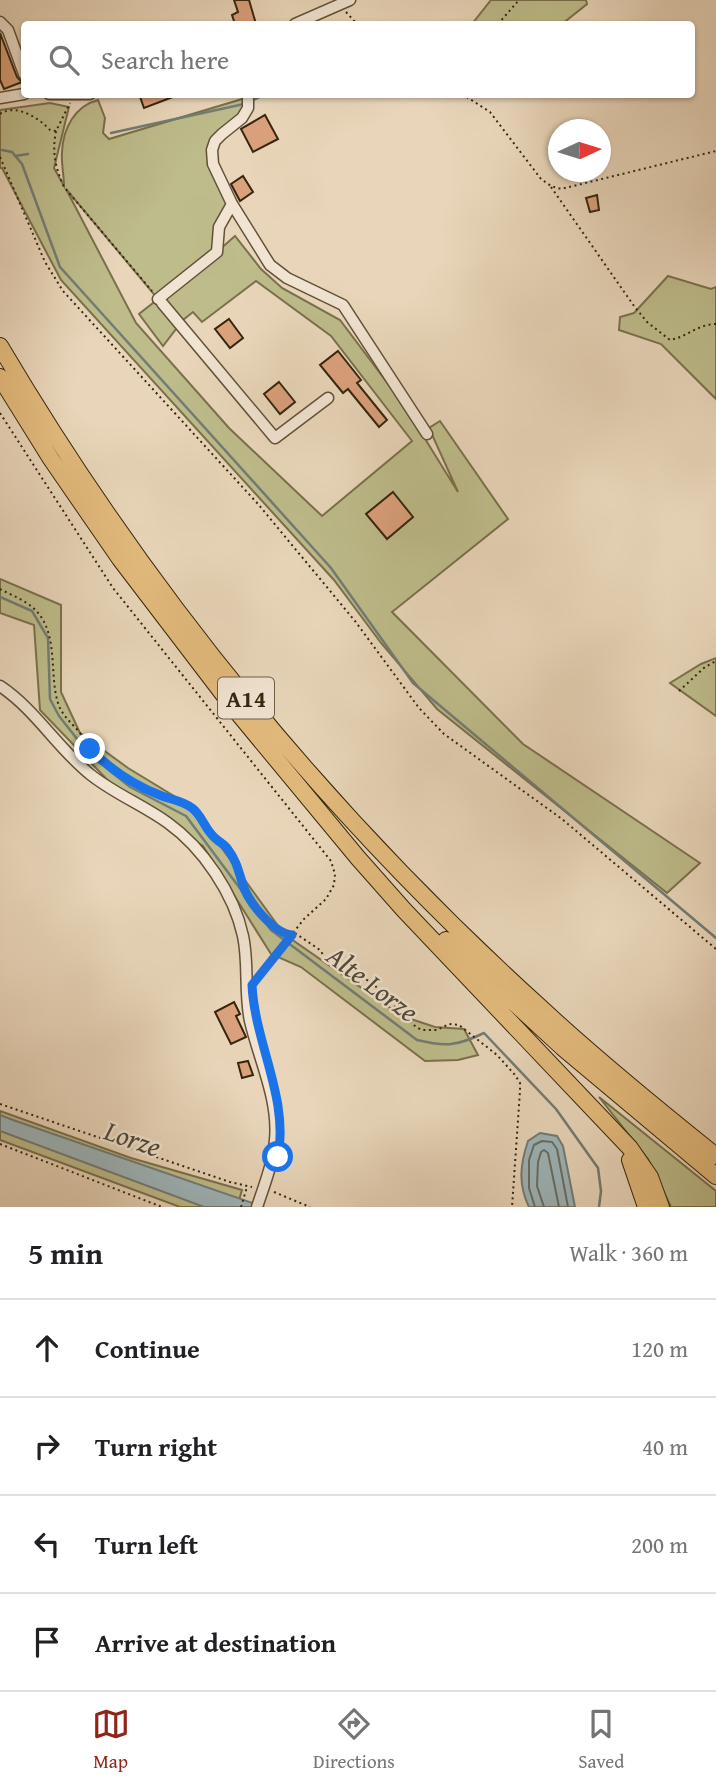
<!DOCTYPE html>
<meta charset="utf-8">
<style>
:root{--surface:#fff;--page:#f2f2f2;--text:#202124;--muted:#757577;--line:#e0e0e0;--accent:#8f2418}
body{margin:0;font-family:"Gentium Book Plus",serif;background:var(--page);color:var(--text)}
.compass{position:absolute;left:548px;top:119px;width:63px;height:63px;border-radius:50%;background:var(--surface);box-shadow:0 2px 5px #0004;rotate:86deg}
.stop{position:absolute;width:21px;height:21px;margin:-16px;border:5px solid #1a73e8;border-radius:50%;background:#fff}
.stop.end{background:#1a73e8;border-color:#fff;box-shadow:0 2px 7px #0008}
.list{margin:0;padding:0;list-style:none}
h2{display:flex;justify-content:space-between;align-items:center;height:91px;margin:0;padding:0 28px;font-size:30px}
h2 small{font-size:23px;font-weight:400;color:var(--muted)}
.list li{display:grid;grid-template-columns:46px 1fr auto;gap:21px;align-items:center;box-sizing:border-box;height:98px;padding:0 28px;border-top:2px solid var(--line)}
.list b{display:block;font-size:26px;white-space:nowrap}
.list em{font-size:23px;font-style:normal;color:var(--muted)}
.icon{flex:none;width:38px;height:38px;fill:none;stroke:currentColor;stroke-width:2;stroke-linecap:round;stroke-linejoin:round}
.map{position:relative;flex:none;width:716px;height:1207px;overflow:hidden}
.search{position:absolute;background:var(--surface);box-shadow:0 2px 5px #0004;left:21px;right:21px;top:21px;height:77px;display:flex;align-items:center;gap:18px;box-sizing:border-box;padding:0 24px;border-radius:7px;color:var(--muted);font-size:26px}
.sheet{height:483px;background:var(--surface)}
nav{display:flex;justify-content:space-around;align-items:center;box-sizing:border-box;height:98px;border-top:2px solid var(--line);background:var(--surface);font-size:19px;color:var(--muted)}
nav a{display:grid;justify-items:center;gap:4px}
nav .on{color:var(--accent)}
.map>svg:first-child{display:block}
.green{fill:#bebc8b;stroke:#7a704c;stroke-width:2;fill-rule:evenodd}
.water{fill:#9db6bb;stroke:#737c75;stroke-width:2}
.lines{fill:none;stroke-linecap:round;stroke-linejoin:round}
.shore{stroke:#696e64;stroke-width:2}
.stream{stroke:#737c75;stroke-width:2.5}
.building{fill:#dba17c;stroke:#35250d;stroke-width:2}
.minor-casing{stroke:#625138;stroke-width:13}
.highway-casing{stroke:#35250d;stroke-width:18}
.path{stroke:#35250d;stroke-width:2;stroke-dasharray:2 3.5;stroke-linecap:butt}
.minor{stroke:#f1e4d2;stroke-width:10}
.highway{stroke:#e4bb7d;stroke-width:16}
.route{stroke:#1a73e8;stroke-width:9}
.labels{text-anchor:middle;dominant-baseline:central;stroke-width:5;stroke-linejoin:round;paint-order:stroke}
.shield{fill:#f1e4d2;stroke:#6d5e48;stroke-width:2}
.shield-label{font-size:24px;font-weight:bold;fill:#35250d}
.water-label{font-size:28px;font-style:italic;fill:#4f4938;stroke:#f1e4d2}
</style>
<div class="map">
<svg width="716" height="1207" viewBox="0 0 716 1207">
<rect width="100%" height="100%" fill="#e9d6ba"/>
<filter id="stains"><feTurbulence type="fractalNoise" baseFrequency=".00286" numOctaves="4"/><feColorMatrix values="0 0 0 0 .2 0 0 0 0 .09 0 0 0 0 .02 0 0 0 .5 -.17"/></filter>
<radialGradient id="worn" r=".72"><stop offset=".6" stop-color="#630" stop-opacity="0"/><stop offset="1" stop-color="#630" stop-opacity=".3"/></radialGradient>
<path class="green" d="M491,0H586L587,4L562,24H472Z
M249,97L248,108L212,150L232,204L219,227L218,251L235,236L261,269L282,288L340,320L404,405L458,492L429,428L440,421L508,519L392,612L523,744L700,863L667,893L437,709L381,643L334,580L61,280L2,168H0V110L50,103L69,107L54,168L64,186C64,175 61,163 62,152C63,128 75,106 98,100L105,118L103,133L109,139ZM66,189L158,299L139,314L163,346L183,320L193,312L202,322L256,281L331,336L412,441L322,516L229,428L136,323Z
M668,276L711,289L716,287V399L661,344L619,330L620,317L634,313Z
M0,579L61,605V692L80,733L128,768L192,807L284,934L402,1016L435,1027L464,1029L478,1055L458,1060L425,1061L301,967L271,954L203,846L120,793L40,710L34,625L0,613Z
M716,658V716L670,683L701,664Z
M599,1097L716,1191V1207H671L648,1159Z
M0,1111L131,1158L242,1190L237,1207H180L0,1140Z"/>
<path class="water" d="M0,1115L13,1120L264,1207H204L0,1131Z
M540,1133L557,1136L563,1146L575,1207H529C518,1184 520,1165 528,1141Z"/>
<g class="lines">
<path class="shore" d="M535,1207L529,1188V1160L534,1145L542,1141L552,1142L557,1149L568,1207
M544,1207L537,1186L538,1162L541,1152L544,1150L548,1153L559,1207"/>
<path class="stream" d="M253,100L266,94
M111,133L244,104
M2,150L12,152L22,164L60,267L331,568L413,683L716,938
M15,156L28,154
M0,597L32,611L48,638L50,699L59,716L89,754L130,787L186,816L271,930L417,1040C446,1047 457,1046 484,1033L556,1109L598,1168L601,1191L599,1207"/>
</g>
<path class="building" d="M234,0H249L256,24H235L232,15L238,12Z
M0,33L17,77L22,82L4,89L0,80Z
M139,94H178V95L144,108Z
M265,115L278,139L253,152L241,129Z
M243,176L253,192L240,201L231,184Z
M597,195L599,210L590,212L586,198Z
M229,319L243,338L230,348L215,329Z
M338,351L361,380L357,383L387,420L379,427L348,389L343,393L320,365Z
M279,382L295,402L280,414L264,394Z
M393,492L413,517L387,539L366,514Z
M234,1002L240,1014L236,1016L246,1037L231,1044L215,1012Z
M248,1061L253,1075L242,1078L238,1063Z"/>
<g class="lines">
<g class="minor-casing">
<path id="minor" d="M0,22L8,30L24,74
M295,24L350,0
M49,94H90
M248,94V108L242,118L222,134L215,141L212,150L213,164L232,204L270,265L287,278L343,305L427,434
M0,98L24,94
M158,299L217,252L219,227L232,204
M162,303L275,438L328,398
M0,686C36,710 58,749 91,775C115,794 143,805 168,823C203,848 234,894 243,936C249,964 244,993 250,1021C259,1060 279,1100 275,1140C273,1163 264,1186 257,1207"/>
</g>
<g class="highway-casing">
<path id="highway" d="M0,346C146,593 329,816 541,1008C597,1060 656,1108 716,1156
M0,377L51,459L120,559L233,707L358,858L404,910L630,1148L650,1177L661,1207
M446,940L562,1047L716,1176
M630,1160L646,1207"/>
</g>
<path class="path" d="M346,12L357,24
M498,24L519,0
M462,94L490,112L541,179L551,186L561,189L716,151
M0,114C16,103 39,118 50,130L56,131L70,103
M56,131C52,152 55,167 64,187L152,291
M0,157L45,262L63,291L258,504L355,621L419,708L444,734L562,819L716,949
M551,187L634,306L647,322L670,340C687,337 698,324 716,324
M0,413L113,588L331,861L335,874L334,885L326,899L304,919L256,980
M0,589C9,594 20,598 28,604C61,626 48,671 58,703C62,716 72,723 80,733C103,762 120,777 154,792C167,798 183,799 193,808C201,814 205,827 212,834C218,843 227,848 233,857C239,866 239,873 242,882C246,900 272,933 291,935
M679,691L705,667L716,661
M295,933L320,950L329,964L355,971L379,989L388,1000L416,1027L422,1030H437L449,1024L459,1025L497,1055L515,1075L520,1083V1091L512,1207
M0,1104L230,1182L252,1187
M0,1144L162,1207
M274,1192L310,1207
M241,1207L247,1187"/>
<use href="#minor" class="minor"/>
<use href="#highway" class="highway"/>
</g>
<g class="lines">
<path class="route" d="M90,749C110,769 135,786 162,796C173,800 183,801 192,808C202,815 205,830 215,838C219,842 224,844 227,848C236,860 238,869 242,882C247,901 273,933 292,935L252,985C255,1044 289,1098 278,1157"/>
</g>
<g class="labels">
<rect class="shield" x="218" y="677.5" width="56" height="41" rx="5"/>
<g class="shield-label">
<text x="246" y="698">A14</text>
</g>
<g class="water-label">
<text transform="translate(373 983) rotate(37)">Alte Lorze</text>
<text transform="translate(133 1138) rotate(19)">Lorze</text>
</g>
</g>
<rect width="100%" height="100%" filter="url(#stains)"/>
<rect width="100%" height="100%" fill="url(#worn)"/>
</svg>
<svg class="compass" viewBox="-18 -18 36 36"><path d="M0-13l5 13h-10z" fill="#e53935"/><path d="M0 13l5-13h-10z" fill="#757577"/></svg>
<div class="stop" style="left:278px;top:1157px"></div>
<div class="stop end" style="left:90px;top:749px"></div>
<div class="search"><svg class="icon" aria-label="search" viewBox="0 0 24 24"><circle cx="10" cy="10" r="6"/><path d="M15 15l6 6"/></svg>Search here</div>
</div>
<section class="sheet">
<h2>5 min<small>Walk · 360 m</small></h2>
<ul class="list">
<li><svg class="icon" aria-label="ahead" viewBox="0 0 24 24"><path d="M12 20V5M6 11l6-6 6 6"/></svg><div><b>Continue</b></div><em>120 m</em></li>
<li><svg class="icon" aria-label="right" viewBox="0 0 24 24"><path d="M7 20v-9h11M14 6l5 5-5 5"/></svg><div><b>Turn right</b></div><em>40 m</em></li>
<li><svg class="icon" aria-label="left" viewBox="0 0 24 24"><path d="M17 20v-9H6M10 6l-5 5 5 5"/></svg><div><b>Turn left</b></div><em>200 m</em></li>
<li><svg class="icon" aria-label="arrive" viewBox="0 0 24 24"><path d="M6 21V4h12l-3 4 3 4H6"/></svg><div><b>Arrive at destination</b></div></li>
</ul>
</section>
<nav>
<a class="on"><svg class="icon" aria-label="map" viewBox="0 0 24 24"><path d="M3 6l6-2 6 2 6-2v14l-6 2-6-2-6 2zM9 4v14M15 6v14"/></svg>Map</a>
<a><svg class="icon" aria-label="directions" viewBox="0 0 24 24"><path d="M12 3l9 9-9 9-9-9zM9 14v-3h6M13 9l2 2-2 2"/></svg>Directions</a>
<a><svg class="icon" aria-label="saved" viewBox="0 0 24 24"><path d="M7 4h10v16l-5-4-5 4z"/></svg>Saved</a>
</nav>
